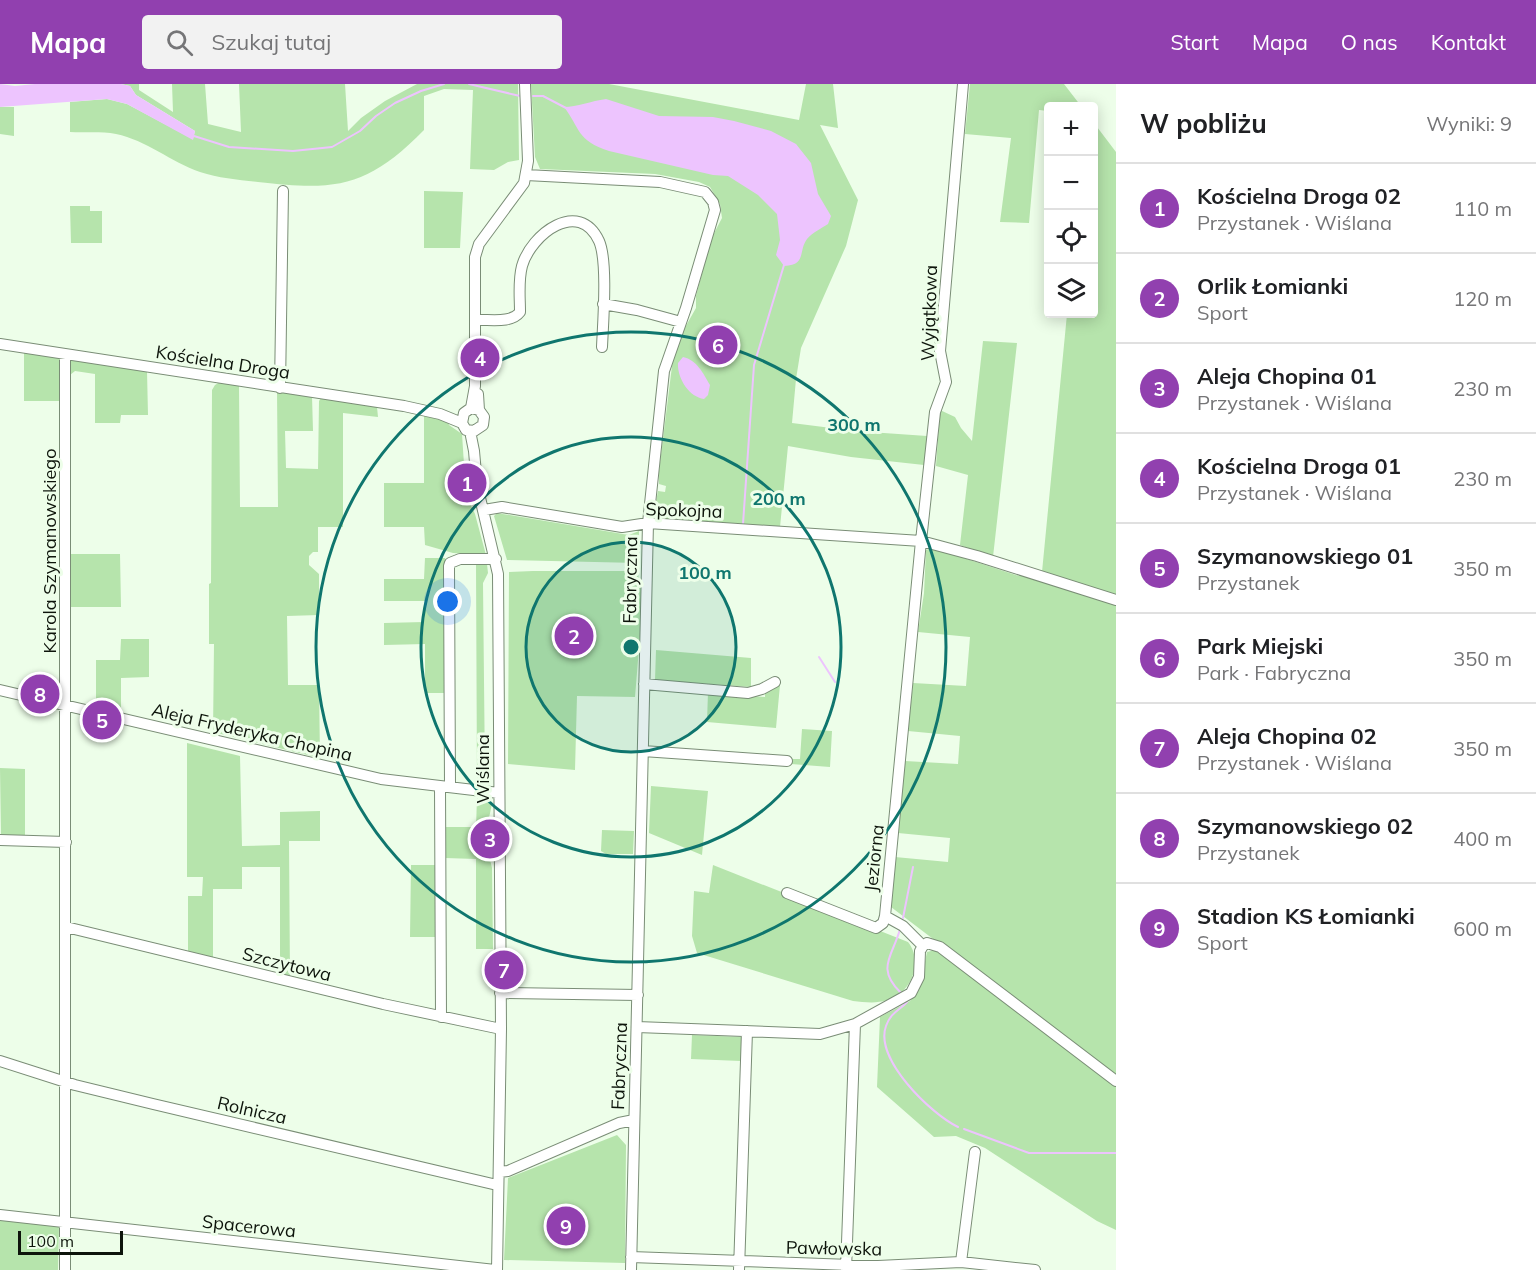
<!DOCTYPE html>
<html lang="pl">
<meta charset="utf-8">
<style>
:root{--surface:#fff;--page:#f2f2f2;--text:#202124;--muted:#757577;--line:#e0e0e0;--accent:#9140af}
body{margin:0;font-family:Mulish,sans-serif;background:var(--page);color:var(--text)}
.controls{position:absolute;right:18px;top:18px;display:grid;overflow:hidden;border-radius:6px;box-shadow:0 3px 15px #0003}
.controls button{width:54px;height:54px;display:grid;place-items:center;padding:0;border:0;border-bottom:2px solid var(--line);background:var(--surface);color:var(--text);font:30px sans-serif}
.scale{position:absolute;left:18px;bottom:15px;width:105px;box-sizing:border-box;padding-left:6px;border:3px solid #0d140b;border-top:0;font-size:16px;line-height:21px;white-space:nowrap;color:#0d140b;-webkit-text-stroke:4px #edfee9;paint-order:stroke}
.you{position:absolute;left:448px;top:518px;width:21px;height:21px;margin:-15px;border:4px solid #fff;border-radius:50%;background:#1a73e8;box-shadow:0 0 0 9px #1a73e833}
.badge{display:grid;place-items:center;width:39px;height:39px;border-radius:50%;background:var(--accent);color:#fff;font-size:20px;font-weight:700}
.pin{position:absolute;translate:-50% -50%;border:3px solid #fff;box-shadow:0 2px 6px #0006}
.list{margin:0;padding:0;list-style:none}
h2{display:flex;justify-content:space-between;align-items:center;height:78px;margin:0;padding:0 24px;font-size:26px}
h2 small{font-size:20px;font-weight:400;color:var(--muted)}
.list li{display:grid;grid-template-columns:39px 1fr auto;gap:18px;align-items:center;box-sizing:border-box;height:90px;padding:0 24px;border-top:2px solid var(--line)}
.list b{display:block;font-size:22px;white-space:nowrap}
.list p{margin:0;font-size:20px;white-space:nowrap;color:var(--muted)}
.list em{font-size:20px;font-style:normal;color:var(--muted)}
.icon{flex:none;width:33px;height:33px;fill:none;stroke:currentColor;stroke-width:2;stroke-linecap:round;stroke-linejoin:round}
.map{position:relative;flex:none;width:1116px;height:1186px;overflow:hidden}
header{display:flex;align-items:center;gap:36px;box-sizing:border-box;height:84px;padding:0 30px;background:var(--accent);color:#fff}
header strong{font-size:28px}
nav{display:flex;gap:33px;margin-inline-start:auto;font-size:21px}
.search{width:420px;height:54px;background:var(--page);display:flex;align-items:center;gap:15px;box-sizing:border-box;padding:0 21px;border-radius:6px;color:var(--muted);font-size:22px}
main{display:flex}
aside{flex:1;background:var(--surface)}
.map>svg:first-child{display:block}
.green{fill:#b6e4ac}
.water{fill:#edc4fe}
.lines{fill:none;stroke-linecap:round;stroke-linejoin:round}
.stream{stroke:#edc4fe;stroke-width:2}
.minor-casing{stroke:#7a8d76;stroke-width:12}
.minor{stroke:#fff;stroke-width:10}
.ring{fill:none;stroke:#0f766e;stroke-width:3}
.labels{text-anchor:middle;dominant-baseline:central;stroke-width:6;stroke-linejoin:round;paint-order:stroke}
.street-label{font-size:18px;fill:#0d140b;stroke:#edfee9}
.centre{fill:#0f766e;stroke:#edfee9;stroke-width:3}
.ring-label{font-size:18px;text-anchor:middle;font-weight:bold;fill:#0f766e;stroke:#edfee9;stroke-width:6;stroke-linejoin:round;paint-order:stroke}
</style>
<header>
<strong>Mapa</strong>
<div class="search"><svg class="icon" aria-label="search" viewBox="0 0 24 24"><circle cx="10" cy="10" r="6"/><path d="M15 15l6 6"/></svg>Szukaj tutaj</div>
<nav><a>Start</a><a>Mapa</a><a>O nas</a><a>Kontakt</a></nav>
</header>
<main>
<div class="map">
<svg width="1116" height="1186" viewBox="0 0 1116 1186">
<rect width="100%" height="100%" fill="#edfee9"/>
<path class="green" d="M121,0H139V6L173,28L172,0H205L208,40L241,48L239,0H345L348,47L361,34L385,17L417,0H518L519,76L508,78L494,86L470,85L473,6L444,5L424,12V46C367,104 336,107 258,98C238,96 219,94 200,88C171,78 146,56 116,50C101,47 84,49 70,48V18L107,15L127,20L193,55L195,47L136,11L130,2Z
M531,0H609L799,36L806,0H833L838,44L820,41L858,116L846,162L801,264L796,295L792,339L855,347L927,352L924,381L851,373L788,362L780,443L662,436L664,427H657L655,423L658,407L665,408L666,402L659,400V387L673,274L683,247L696,224V212L711,155L722,134L720,120L710,103L699,98L655,90L540,85L535,73Z
M970,0H1064L1081,22H1048V27L1039,26L1029,139L1000,138L1011,54L965,50Z
M0,23H14V52L0,50Z
M1094,39L1116,68V514L1042,488L1067,230H1094Z
M424,107L463,108L460,164H424Z
M70,122H90V127H102V159H71Z
M983,257L1017,259L993,473L960,461L968,391L936,382L940,326L955,333L961,344L972,357Z
M24,267L61,273V317H24Z
M70,274L147,287L148,331H121L120,339H95V290L75,287L70,291Z
M220,298L239,301L240,423H278L277,306L312,312L313,347H285L286,384L318,385L319,317L321,314L377,323L378,333L343,329V443H318V468H313L309,472V481L319,490V531L287,532L288,601H319L320,674L213,648L214,560H209V500L211,499L212,306L215,301Z
M424,332L448,336L449,341L462,350L466,411L475,430L486,471L453,469L425,461L424,443H384V399H424Z
M497,429L629,451L639,447L638,479L507,476L494,432Z
M933,464L1019,492V488L1116,521V994L891,823L895,773L948,778L950,754L898,749L905,677L958,680L960,652L908,647L913,599L966,602L970,553L918,548L924,509L926,466Z
M70,470H120L121,523H70Z
M425,474H445L447,480V609H425V560L384,561V539L424,538L425,517H384V495H424Z
M476,480H487L488,489L483,499L485,693L480,698H477Z
M533,487H633L638,490L643,515L635,613L577,612L575,686L508,680L509,488Z
M121,555H149V593L121,594V627L96,621V576H120Z
M656,566L751,574V603L655,596Z
M780,601L776,644L707,638L708,608L765,613V608Z
M802,645L832,647L830,683L791,680L792,675H800Z
M187,659L240,672L242,762L280,761V728L320,727V757H289L290,895L280,893V783H242V805H213V876L188,869V812H202L203,793H187Z
M0,684L25,685V753L1,751Z
M651,702L708,707L702,771L649,749Z
M477,714L486,715L492,720L487,743L488,767L492,784L493,865H476V775L445,774V743H476Z
M602,746L634,747L633,770H606L601,767Z
M411,781H437V853H410Z
M713,781L908,858C924,878 911,910 887,916C876,920 864,918 853,917L697,869L692,852L694,807L709,809Z
M935,866L1116,999V1146L1097,1137L985,1064L956,1052L934,1053L877,1003L880,933L910,917L919,906L927,868Z
M692,951L742,953L741,977L691,975Z
M617,1051L626,1061L625,1179L504,1176L508,1094Z
M0,1136L59,1141L58,1186H0Z"/>
<path class="water" d="M0,0L15,2L35,0H121L130,2L136,11L195,47L193,56L127,20L107,15L0,23Z
M606,15L659,32L713,33L734,37L771,47L796,60L811,79L818,110L831,132L828,140C822,144 813,148 807,155C798,167 807,181 784,182L776,171L780,156L777,130L758,111L728,92L713,91L609,67C577,57 580,44 564,23C577,23 591,17 606,15Z
M683,273C697,276 703,289 710,301L708,311L704,315C689,313 677,294 678,279Z"/>
<g class="lines">
<path class="stream" d="M469,0L520,12
M533,12H543L566,24
M194,52L229,63L293,67L332,63L360,47L376,32L395,19L421,7L444,0
M743,440L754,281L784,181
M819,573L835,598
M903,834L913,783
M900,845C893,872 875,884 901,909
M907,918C899,927 891,928 886,942C874,975 931,1030 958,1043
M964,1045L1029,1069H1116"/>
<g class="minor-casing">
<path id="minor" d="M526,91L660,98L705,108L713,118L715,126L686,224L664,287L648,439L631,1186
M603,220L637,226L681,238
M475,236C489,235 511,240 520,228C520,213 518,197 522,182C531,150 579,114 599,157C608,177 603,239 602,263
M0,260L404,322L440,330L462,339
M280,304L283,107
M478,310L479,326L484,333L483,341L474,347L466,346L462,339L464,329L471,324L479,326
M471,324L475,302V173L479,160L524,99L528,77L525,0
M470,347L474,367L477,401L498,490L501,945L497,1186
M484,426L502,423L622,443L648,439L921,457L977,472L1116,516
M644,600L748,609L762,605L775,598
M0,606L381,695L499,709
M643,667L787,677
M440,702L441,933
M450,703L449,482L450,479L460,475H496
M0,756L66,758
M787,809L876,844L883,839L885,832
M66,843L383,920L501,945
M923,862L927,859L940,863L1116,997
M500,909L638,911
M637,943L820,950L855,940
M0,977L75,1001L153,1020L497,1101
M499,1088L508,1087L619,1039L634,1036
M0,1131L495,1186
M631,1173L878,1182L961,1178L1035,1186
M961,1178L975,1068
M65,1186V270
M739,1186L747,947
M846,1186L855,940L911,909L919,893L920,867L923,862L903,842L885,832L921,457L935,328L946,298L940,267L963,0"/>
</g>
<use href="#minor" class="minor"/>
</g>
<circle cx="631" cy="563" r="105" fill="#0f766e" fill-opacity=".12"/>
<g class="ring">
<circle cx="631" cy="563" r="105"/>
<circle cx="631" cy="563" r="210"/>
<circle cx="631" cy="563" r="315"/>
</g>
<g class="labels">
<g class="street-label">
<text transform="translate(929 229) rotate(-88)">Wyjątkowa</text>
<text transform="translate(223 278) rotate(9)">Kościelna Droga</text>
<text transform="translate(684 426) rotate(2)">Spokojna</text>
<text transform="translate(49 467) rotate(-90)">Karola Szymanowskiego</text>
<text transform="translate(630 496) rotate(-89)">Fabryczna</text>
<text transform="translate(252 648) rotate(13)">Aleja Fryderyka Chopina</text>
<text transform="translate(482 685) rotate(-90)">Wiślana</text>
<text transform="translate(874 774) rotate(-84)">Jeziorna</text>
<text transform="translate(287 880) rotate(14)">Szczytowa</text>
<text transform="translate(619 982) rotate(-88)">Fabryczna</text>
<text transform="translate(252 1026) rotate(13)">Rolnicza</text>
<text transform="translate(249 1142) rotate(6)">Spacerowa</text>
<text transform="translate(834 1164) rotate(1)">Pawłowska</text>
</g>
</g>
<circle cx="631" cy="563" r="9" class="centre"/>
<g class="ring-label">
<text x="854" y="347">300 m</text>
<text x="779" y="421">200 m</text>
<text x="705" y="495">100 m</text>
</g>
</svg>
<div class="controls">
<button>+</button>
<button>−</button>
<button><svg class="icon" aria-label="locate" viewBox="0 0 24 24"><circle cx="12" cy="12" r="6"/><path d="M12 2v4M12 18v4M2 12h4M18 12h4"/></svg></button>
<button><svg class="icon" aria-label="layers" viewBox="0 0 24 24"><path d="M12 4l9 5-9 5-9-5zM3 14l9 5 9-5"/></svg></button>
</div>
<div class="scale">100 m</div>
<div class="you"></div>
<div class="pin badge" style="left:467px;top:399px">1</div>
<div class="pin badge" style="left:574px;top:552px">2</div>
<div class="pin badge" style="left:490px;top:755px">3</div>
<div class="pin badge" style="left:480px;top:274px">4</div>
<div class="pin badge" style="left:102px;top:636px">5</div>
<div class="pin badge" style="left:718px;top:261px">6</div>
<div class="pin badge" style="left:504px;top:886px">7</div>
<div class="pin badge" style="left:40px;top:610px">8</div>
<div class="pin badge" style="left:566px;top:1142px">9</div>
</div>
<aside>
<h2>W pobliżu<small>Wyniki: 9</small></h2>
<ul class="list">
<li><span class="badge">1</span><div><b>Kościelna Droga 02</b><p>Przystanek · Wiślana</p></div><em>110 m</em></li>
<li><span class="badge">2</span><div><b>Orlik Łomianki</b><p>Sport</p></div><em>120 m</em></li>
<li><span class="badge">3</span><div><b>Aleja Chopina 01</b><p>Przystanek · Wiślana</p></div><em>230 m</em></li>
<li><span class="badge">4</span><div><b>Kościelna Droga 01</b><p>Przystanek · Wiślana</p></div><em>230 m</em></li>
<li><span class="badge">5</span><div><b>Szymanowskiego 01</b><p>Przystanek</p></div><em>350 m</em></li>
<li><span class="badge">6</span><div><b>Park Miejski</b><p>Park · Fabryczna</p></div><em>350 m</em></li>
<li><span class="badge">7</span><div><b>Aleja Chopina 02</b><p>Przystanek · Wiślana</p></div><em>350 m</em></li>
<li><span class="badge">8</span><div><b>Szymanowskiego 02</b><p>Przystanek</p></div><em>400 m</em></li>
<li><span class="badge">9</span><div><b>Stadion KS Łomianki</b><p>Sport</p></div><em>600 m</em></li>
</ul>
</aside>
</main>
